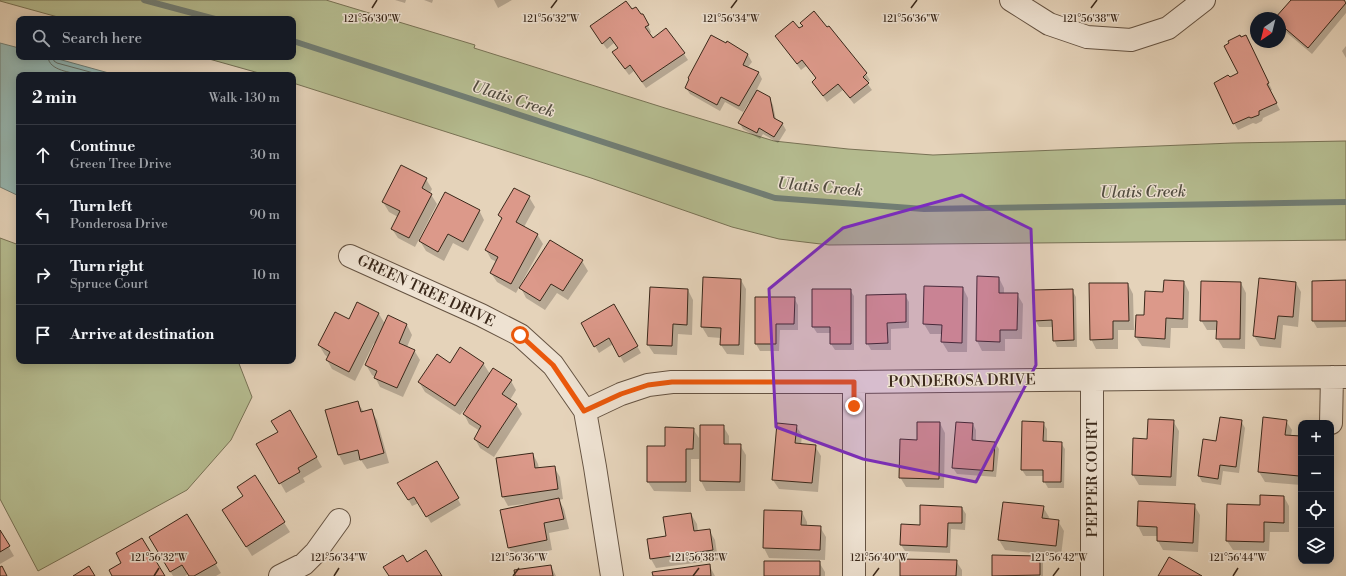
<!DOCTYPE html>
<meta charset="utf-8">
<style>
:root{--surface:#171b24;--page:#20242c;--text:#f1f3f6;--muted:#9ea1a6;--line:#363941}
body{margin:0;font-family:"Libre Bodoni",serif;background:var(--page);color:var(--text)}
.controls{position:absolute;right:12px;bottom:12px;display:grid;overflow:hidden;border-radius:8px;box-shadow:0 2px 10px #0003}
.controls button{width:36px;height:36px;display:grid;place-items:center;padding:0;border:0;border-bottom:1px solid var(--line);background:var(--surface);color:var(--text);font:20px sans-serif}
.compass{position:absolute;left:1250px;top:12px;width:36px;height:36px;border-radius:50%;background:var(--surface);box-shadow:0 2px 10px #0003;rotate:215deg}
.stop{position:absolute;width:12px;height:12px;margin:-9px;border:3px solid #ea580c;border-radius:50%;background:#fff}
.stop.end{background:#ea580c;border-color:#fff;box-shadow:0 1px 4px #0008}
.list{margin:0;padding:0;list-style:none}
h2{display:flex;justify-content:space-between;align-items:center;height:52px;margin:0;padding:0 16px;font-size:17px}
h2 small{font-size:13px;font-weight:400;color:var(--muted)}
.list li{display:grid;grid-template-columns:26px 1fr auto;gap:12px;align-items:center;box-sizing:border-box;height:60px;padding:0 16px;border-top:1px solid var(--line)}
.list b{display:block;font-size:15px;white-space:nowrap}
.list p{margin:0;font-size:13px;white-space:nowrap;color:var(--muted)}
.list em{font-size:13px;font-style:normal;color:var(--muted)}
.icon{flex:none;width:22px;height:22px;fill:none;stroke:currentColor;stroke-width:2;stroke-linecap:round;stroke-linejoin:round}
.map{position:relative;flex:none;width:1346px;height:576px;overflow:hidden}
.search{position:absolute;background:var(--surface);box-shadow:0 2px 10px #0003;left:16px;top:16px;width:280px;height:44px;display:flex;align-items:center;gap:10px;box-sizing:border-box;padding:0 14px;border-radius:8px;color:var(--muted);font-size:15px}
.panel{position:absolute;background:var(--surface);box-shadow:0 2px 10px #0003;left:16px;top:72px;width:280px;height:292px;border-radius:8px}
.map>svg:first-child{display:block}
.green{fill:#b5bc90;stroke:#787255}
.water{fill:#96b7b2;stroke:#717e75}
.shadow{fill:#0003}
.lines{fill:none;stroke-linecap:round;stroke-linejoin:round}
.shore{stroke:#687066;stroke-width:1}
.stream{stroke:#717e75;stroke-width:6}
.building{fill:#dc998a;stroke:#3a281a}
.minor-casing{stroke:#655342;stroke-width:24}
.minor{stroke:#eee2d2;stroke-width:22}
.route{stroke:#ea580c;stroke-width:5}
.marked{fill:#7b2cbf;fill-opacity:0.2;stroke:#7b2cbf;stroke-width:3;stroke-linejoin:round}
.ticks{fill:none;stroke:#3a281a;stroke-width:1.5}
.labels{text-anchor:middle;dominant-baseline:central;stroke-width:3;stroke-linejoin:round;paint-order:stroke}
.street-label{font-size:15px;fill:#3a281a;stroke:#eee2d2}
.water-label{font-size:16px;font-style:italic;fill:#514c40;stroke:#eee2d2}
.ticks-label{font-size:10px;text-anchor:middle;fill:#3a281a;stroke:#eee2d2;stroke-width:3;stroke-linejoin:round;paint-order:stroke}
</style>
<div class="map">
<svg width="1346" height="576" viewBox="0 0 1346 576">
<rect width="100%" height="100%" fill="#e5d3ba"/>
<filter id="stains"><feTurbulence type="fractalNoise" baseFrequency=".005" numOctaves="4"/><feColorMatrix values="0 0 0 0 .2 0 0 0 0 .09 0 0 0 0 .02 0 0 0 .5 -.17"/></filter>
<radialGradient id="worn" r=".72"><stop offset=".6" stop-color="#630" stop-opacity="0"/><stop offset="1" stop-color="#630" stop-opacity=".3"/></radialGradient>
<path class="green" d="M0,0H326L475,45L474,48L665,108L774,141L848,149L933,155L1233,143L1346,141V240L829,245L779,239L732,227L591,178L293,83V75H266L202,57H293V19H65L0,1Z
M0,238L19,245V361H238L252,397L231,440L187,490L38,571L0,499Z"/>
<path class="water" d="M0,43L19,48V57H51L116,75H19V196L0,187Z"/>
<path class="shadow" d="M395,0H406L405,3Z
M424,0H433L432,3Z
M494,0H512L498,8Z
M1292,0H1342L1346,3V13L1312,54L1280,27V18H1277Z
M632,11L646,22L651,32L649,34L652,39L684,54L688,60L646,88L634,71L629,75L617,59L619,49L614,43L607,49L595,33Z
M799,30L866,74L870,80L867,83L872,90L854,104L843,90L827,102L813,82L817,79L806,66L801,70L776,36Z
M1249,42L1272,90L1270,91L1280,110L1263,118L1262,121L1256,124L1253,123L1238,130L1234,123L1229,78L1240,73Z
M727,43L748,55L752,62L748,67L759,73L762,79L756,91L769,98L773,105L776,120L782,123L786,130L778,143L763,134L760,139L743,129L739,122L750,103L749,102L743,112L725,102L720,111L690,94L686,88Z
M1346,46V58L1342,51Z
M426,179L432,189L430,193L437,204L415,247L398,238L392,229L398,217L389,212L383,202Z
M529,197L535,207L524,227L537,234L543,244L516,293L497,282L491,273L497,262L491,259L486,250L502,220L500,215Z
M479,210L484,220L468,251L453,243L444,261L426,251L420,241Z
M582,261L588,271L568,300L557,293L545,310L526,298L521,288Z
M704,278L741,280L746,289L744,355L727,354L721,345V338L708,337L702,327Z
M999,278L1004,288V294H1017L1023,304L1022,339H1005V351H982L977,341Z
M1346,281V327L1317,328L1313,321Z
M1184,282L1189,292L1188,328H1171L1170,348L1142,346L1136,337L1145,316L1164,293Z
M1241,283L1246,293L1245,349L1223,348L1217,338V330H1207L1201,320Z
M1296,283L1301,292L1298,327L1283,325L1281,348L1260,346L1254,336Z
M1128,284L1133,294L1134,330H1118V349H1096L1091,339Z
M963,288L968,298L967,352H948L942,342L943,334H930L924,324Z
M688,290L693,300L692,335L678,334L677,355L654,354L648,345Z
M850,290L854,296V350H835L831,344V333H817L813,327Z
M1072,290L1076,297L1077,347H1057L1054,340L1053,327H1039L1035,320Z
M905,295L909,302V328L891,329V350H871L867,343Z
M756,298H794L798,305V330H780L779,351H760L756,344Z
M358,303L379,314L385,324L388,317L407,325L412,335L407,347L414,350L420,360L403,397L380,387L375,377L372,375L366,365L376,344L374,343L355,381L332,369L327,360L328,357L325,355L319,345L349,320Z
M614,305L641,353L624,363L613,344L599,353L582,323Z
M483,363L490,374L511,381L516,390L510,400L516,404L522,414L494,457L480,448L475,439L480,431L469,424L464,414L467,409L466,408L460,415L425,392L419,382L450,364Z
M357,402L364,412L371,410L377,420L389,463L367,469L361,460L344,465L339,455L326,410Z
M290,411L322,467L303,478L305,482L286,493L258,445L279,432Z
M1173,421L1179,431L1176,486L1139,485L1133,475L1134,439L1148,440Z
M1241,421L1245,428L1239,473L1223,471L1221,485L1202,482L1199,476L1217,442Z
M1286,421L1292,430L1291,436L1301,437V485L1265,482L1259,472Z
M940,423L945,433L944,488L906,487L900,477L918,441Z
M1043,423L1047,429V442L1061,443L1065,449L1064,488H1048L1044,481V476H1026L1022,470Z
M973,424L976,430V441L995,443L999,449L996,477L957,474L953,468Z
M701,426H723L729,436V445H740L746,455L745,491H706L701,481Z
M796,426L802,435L801,445L815,446L821,456L818,492L779,489L773,480Z
M693,429L699,438V459H691V492L654,491L648,482L666,447Z
M533,454L538,464L539,469L554,467L560,477L563,499L559,500L564,509L569,529L549,533L552,550L514,558L509,548L501,511L532,505V503L508,506L503,497Z
M437,462L461,505L431,523L419,503L412,506L399,483Z
M255,477L290,532L252,556L229,519Z
M1284,497L1289,506V532H1270L1269,551L1233,550L1227,541L1260,506Z
M1139,502L1194,505L1200,515L1198,552L1163,550L1158,541V536H1143L1138,526Z
M1043,507L1049,517L1048,520L1058,521L1064,531L1061,556L1005,550L999,540Z
M962,508L966,514L965,530L951,529L950,553L905,551L901,545L920,526Z
M802,512L807,522V527H820L826,537L825,560L769,558L764,548Z
M691,514L697,524L698,532L709,530L715,540L718,560L656,568L651,559L667,537Z
M187,516L221,573L216,576H190L188,574L185,576H173L150,538Z
M0,532L14,556L0,564Z
M993,556L1039,557L1043,563V576H993Z
M956,561L962,570V576H901Z
M819,562L825,572V576H765Z
M709,565L715,576H654Z
M551,566L556,576H516Z"/>
<g class="lines">
<path class="shore" d="M48,57C49,71 71,72 82,75
M53,57L54,61L57,63L101,75"/>
<path class="stream" d="M144,0L215,19
M293,41L775,198L924,209L1346,202"/>
</g>
<path class="building" d="M1291,0H1344L1346,3L1308,48L1280,24V18H1275Z
M626,1L632,9L636,7L641,14H643L649,25L645,27L653,38L666,28L685,53L642,82L630,65L625,69L612,52L618,48L610,37L602,44L590,26Z
M814,11L827,27L829,26L867,73L863,77L869,83L850,98L838,84L823,96L812,82L816,78L802,60L797,64L775,36L793,21L799,28L803,26L800,23Z
M711,35L726,43L727,41L748,54L743,65L759,72L739,106L721,97L717,105L685,88L689,79L688,78Z
M1240,35L1241,37L1246,35L1269,83L1267,84L1277,103L1259,111V115L1251,118L1249,117L1233,124L1214,83L1228,75L1230,77L1238,73L1224,46L1229,43L1228,41Z
M757,90L770,97L774,118L783,123L774,137L759,128L757,133L738,123Z
M401,165L427,178L422,188L432,194L409,238L391,229L400,211L382,202Z
M514,188L530,196L516,222L538,234L511,284L490,273L498,257L485,250L502,218L498,215Z
M445,192L480,210L463,242L448,234L438,252L419,241Z
M550,240L583,260L563,291L551,284L540,301L519,288Z
M977,276L999,277V293H1018L1017,330H1000V342L976,341Z
M703,277L741,279L739,345H720L721,328L701,327Z
M1259,278L1296,282L1293,317L1278,316L1275,339L1253,336Z
M1164,280L1184,281L1183,319L1166,318L1165,339L1135,337L1136,315H1144L1145,291L1163,292Z
M1346,280V321H1312V281Z
M1201,281L1241,282L1240,339H1216L1217,321H1200Z
M1089,283H1128L1129,321H1113V339L1090,340Z
M924,286L963,287L962,343L941,342L942,325L923,324Z
M650,287L688,289L687,325L673,324L672,346L647,345Z
M812,289H851V344H830V327H812Z
M1073,289L1074,340L1053,341L1052,320L1034,321L1033,290Z
M906,294V322L887,323L888,343L866,344V295Z
M755,297H795L794,324H776V344H755Z
M357,302L379,313L349,372L326,360L330,352L318,345L335,312L349,319Z
M614,304L638,346L619,357L609,338L594,347L581,323Z
M388,315L407,324L399,343L415,350L397,388L374,378L377,371L365,365Z
M460,347L484,363L455,406L418,382L437,354L450,363Z
M493,368L512,380L502,394L517,404L488,448L474,439L481,426L463,414Z
M358,401L361,412L372,409L384,453L360,460L358,450L338,455L325,410Z
M290,410L317,457L298,468L300,472L279,484L256,444L278,432L271,421Z
M1220,417L1242,420L1236,467L1220,465L1218,479L1198,476L1203,439L1216,441Z
M1263,417L1287,420L1285,435L1301,436L1299,476L1258,472Z
M1148,419L1174,420L1171,477L1132,475L1133,438L1147,439Z
M1022,421L1044,422L1043,441L1062,442L1061,482H1043V470H1021Z
M917,422H940L939,479L899,478L900,439L917,440Z
M956,422L973,423L972,440L995,442L993,471L952,468Z
M777,423L797,425L795,443L816,445L812,483L772,480Z
M700,425H724V444H741L740,482L700,481Z
M665,427L694,428L693,449H686V482H647V446H665Z
M533,453L535,468L555,466L558,489L502,497L496,458Z
M437,461L459,498L426,517L414,497L408,500L397,483Z
M255,475L285,522L246,547L222,510L243,496L237,487Z
M1260,495L1284,496V523L1264,522V542L1226,541L1227,504L1260,505Z
M559,498L564,519L544,523L547,540L508,548L500,510Z
M1138,501L1195,504L1193,543L1157,541V527L1137,526Z
M1003,502L1044,506L1042,518L1059,520L1056,546L998,540Z
M920,505L962,507V523H948L947,547L900,545L901,524L920,525Z
M764,510L802,511L801,525L821,526L820,550L763,548Z
M691,513L694,531L710,529L713,550L650,559L647,539L666,536L663,517Z
M187,514L217,563L194,576H189L182,565L170,572L149,537Z
M0,530L10,546L0,552Z
M142,538L165,576H112L109,570L121,563L116,553Z
M426,550L442,576H389L383,567L403,555L407,562Z
M992,555L1040,556V575L992,576Z
M1169,557L1202,576H1158Z
M900,559L957,560L956,576H900Z
M764,561H820V576H764Z
M710,564L711,576H653L652,572Z
M551,565L553,576H515L514,570Z
M2,566L7,576H0V567Z
M89,566L95,576H73Z"/>
<g class="lines">
<g class="minor-casing">
<path id="minor" d="M1011,0L1049,24L1087,37L1131,40L1168,28L1204,0
M350,256L481,315L520,335L553,365L585,411L595,467L612,576
M1092,380V576
M854,382V576
M585,411L621,394L648,385L672,382H854L1346,377
M1331,423L1332,377
M280,576L304,564L316,552L339,520"/>
</g>
<use href="#minor" class="minor"/>
</g>
<g class="lines">
<path class="route" d="M520,335L553,365L584,411L621,394L648,385L672,382H854V406"/>
</g>
<path class="marked" d="M962,195L1031,229L1036,365L976,482L863,459L776,427L769,289L843,228Z"/>
<path class="ticks" d="M372,8L377,0M551,8L557,0M731,8L737,0M911,8L917,0M1091,8L1097,0M154,576L159,568M334,576L339,568M513,576L519,568M693,576L699,568M873,576L879,568M1053,576L1059,568M1233,576L1238,568"/>
<g class="labels">
<g class="street-label">
<text transform="translate(426 291) rotate(25)">GREEN TREE DRIVE</text>
<text transform="translate(962 381) rotate(-1)">PONDEROSA DRIVE</text>
<text transform="translate(1092 478) rotate(-90)">PEPPER COURT</text>
</g>
<g class="water-label">
<text transform="translate(513 99) rotate(18)">Ulatis Creek</text>
<text transform="translate(820 187) rotate(5)">Ulatis Creek</text>
<text transform="translate(1143 192) rotate(-1)">Ulatis Creek</text>
</g>
</g>
<g class="ticks-label">
<text x="372" y="22">121°56'30"W</text>
<text x="551" y="22">121°56'32"W</text>
<text x="731" y="22">121°56'34"W</text>
<text x="911" y="22">121°56'36"W</text>
<text x="1091" y="22">121°56'38"W</text>
<text x="159" y="561">121°56'32"W</text>
<text x="339" y="561">121°56'34"W</text>
<text x="519" y="561">121°56'36"W</text>
<text x="699" y="561">121°56'38"W</text>
<text x="879" y="561">121°56'40"W</text>
<text x="1059" y="561">121°56'42"W</text>
<text x="1238" y="561">121°56'44"W</text>
</g>
<rect width="100%" height="100%" filter="url(#stains)"/>
<rect width="100%" height="100%" fill="url(#worn)"/>
</svg>
<div class="controls">
<button>+</button>
<button>−</button>
<button><svg class="icon" aria-label="locate" viewBox="0 0 24 24"><circle cx="12" cy="12" r="6"/><path d="M12 2v4M12 18v4M2 12h4M18 12h4"/></svg></button>
<button><svg class="icon" aria-label="layers" viewBox="0 0 24 24"><path d="M12 4l9 5-9 5-9-5zM3 14l9 5 9-5"/></svg></button>
</div>
<svg class="compass" viewBox="-18 -18 36 36"><path d="M0-13l5 13h-10z" fill="#e53935"/><path d="M0 13l5-13h-10z" fill="#9ea1a6"/></svg>
<div class="stop" style="left:520px;top:335px"></div>
<div class="stop end" style="left:854px;top:406px"></div>
<div class="search"><svg class="icon" aria-label="search" viewBox="0 0 24 24"><circle cx="10" cy="10" r="6"/><path d="M15 15l6 6"/></svg>Search here</div>
<section class="panel">
<h2>2 min<small>Walk · 130 m</small></h2>
<ul class="list">
<li><svg class="icon" aria-label="ahead" viewBox="0 0 24 24"><path d="M12 20V5M6 11l6-6 6 6"/></svg><div><b>Continue</b><p>Green Tree Drive</p></div><em>30 m</em></li>
<li><svg class="icon" aria-label="left" viewBox="0 0 24 24"><path d="M17 20v-9H6M10 6l-5 5 5 5"/></svg><div><b>Turn left</b><p>Ponderosa Drive</p></div><em>90 m</em></li>
<li><svg class="icon" aria-label="right" viewBox="0 0 24 24"><path d="M7 20v-9h11M14 6l5 5-5 5"/></svg><div><b>Turn right</b><p>Spruce Court</p></div><em>10 m</em></li>
<li><svg class="icon" aria-label="arrive" viewBox="0 0 24 24"><path d="M6 21V4h12l-3 4 3 4H6"/></svg><div><b>Arrive at destination</b></div></li>
</ul>
</section>
</div>
